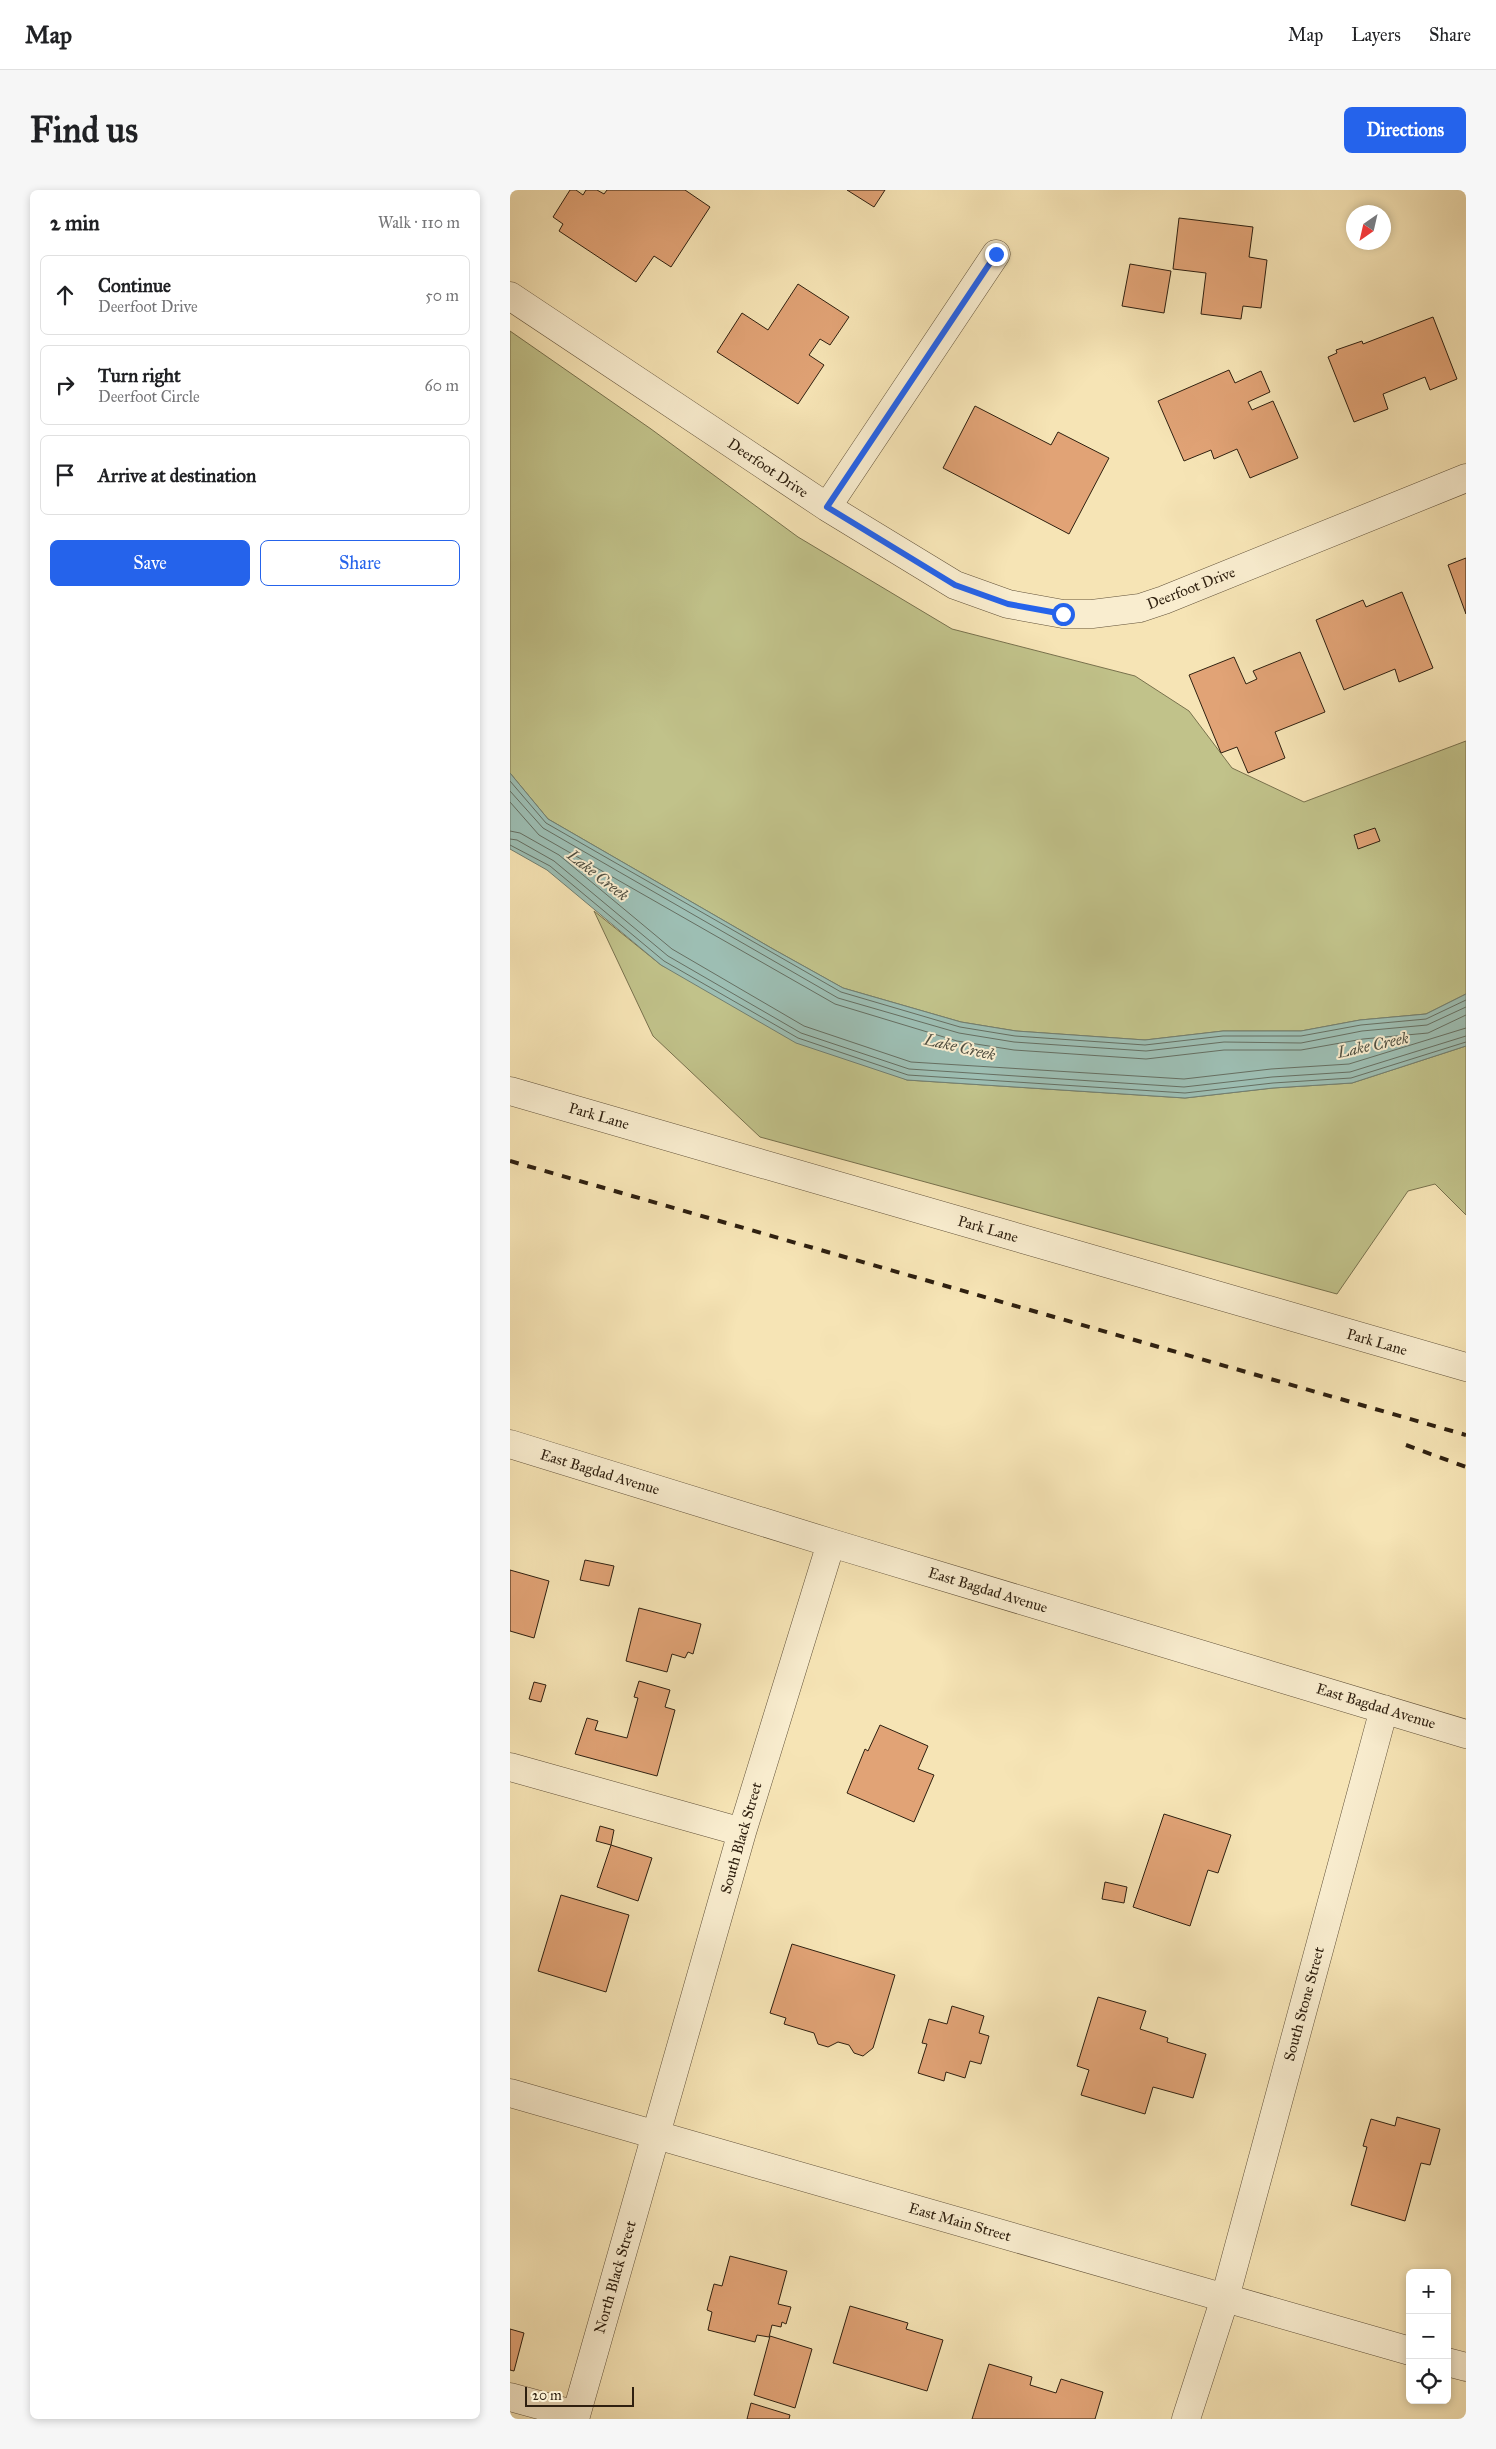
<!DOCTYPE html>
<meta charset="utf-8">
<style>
:root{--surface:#fff;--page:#f6f6f6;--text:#202124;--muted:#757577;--line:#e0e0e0;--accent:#2563eb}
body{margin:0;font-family:"IM FELL Great Primer",serif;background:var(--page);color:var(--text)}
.controls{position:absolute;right:15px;bottom:15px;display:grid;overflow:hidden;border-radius:8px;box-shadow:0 2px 8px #0003}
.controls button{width:45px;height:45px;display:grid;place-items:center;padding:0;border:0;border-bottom:1px solid var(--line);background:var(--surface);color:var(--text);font:25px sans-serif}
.compass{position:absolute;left:836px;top:15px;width:45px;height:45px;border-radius:50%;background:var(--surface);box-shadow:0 2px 8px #0003;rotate:214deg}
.scale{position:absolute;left:15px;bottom:12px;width:109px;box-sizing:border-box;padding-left:5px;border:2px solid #2f2010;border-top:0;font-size:14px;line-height:18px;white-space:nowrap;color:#2f2010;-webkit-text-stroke:4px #f9edcf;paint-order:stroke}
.stop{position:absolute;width:15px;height:15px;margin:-11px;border:4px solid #2563eb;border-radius:50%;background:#fff}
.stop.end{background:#2563eb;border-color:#fff;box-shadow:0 1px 5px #0008}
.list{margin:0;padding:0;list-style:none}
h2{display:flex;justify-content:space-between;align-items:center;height:65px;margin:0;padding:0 20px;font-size:21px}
h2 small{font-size:16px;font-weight:400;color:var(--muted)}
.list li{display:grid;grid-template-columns:32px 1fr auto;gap:15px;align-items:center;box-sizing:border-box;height:80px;margin:0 10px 10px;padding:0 10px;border:1px solid var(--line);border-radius:8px}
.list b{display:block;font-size:19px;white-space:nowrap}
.list p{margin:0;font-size:16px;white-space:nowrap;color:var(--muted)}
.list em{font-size:16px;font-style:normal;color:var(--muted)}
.actions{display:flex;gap:10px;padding:15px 20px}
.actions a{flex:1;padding:11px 0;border:1px solid var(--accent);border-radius:8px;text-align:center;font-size:18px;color:var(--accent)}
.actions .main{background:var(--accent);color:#fff}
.icon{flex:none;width:28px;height:28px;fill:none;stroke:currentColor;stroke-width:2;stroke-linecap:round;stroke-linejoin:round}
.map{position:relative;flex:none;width:956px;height:2229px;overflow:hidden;border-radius:8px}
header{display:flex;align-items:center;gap:30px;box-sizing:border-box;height:70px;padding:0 25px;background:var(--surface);border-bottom:1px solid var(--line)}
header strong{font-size:24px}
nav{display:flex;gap:28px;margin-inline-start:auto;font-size:18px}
.intro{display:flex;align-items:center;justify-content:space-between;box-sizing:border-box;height:120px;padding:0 30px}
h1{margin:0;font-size:35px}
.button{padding:12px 22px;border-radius:8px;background:var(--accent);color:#fff;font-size:18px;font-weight:700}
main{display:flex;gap:30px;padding:0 30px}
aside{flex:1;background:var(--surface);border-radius:8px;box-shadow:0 2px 8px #0003}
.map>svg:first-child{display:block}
.green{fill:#c1c28a;stroke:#78714d}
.water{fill:#9dbeb3;stroke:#717f72}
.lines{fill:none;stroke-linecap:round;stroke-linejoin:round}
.shore{stroke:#666f62;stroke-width:1}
.building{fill:#e1a376;stroke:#2f2010}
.minor-casing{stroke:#615139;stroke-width:29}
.minor{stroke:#f9edcf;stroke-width:28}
.rail{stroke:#2f2010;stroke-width:4;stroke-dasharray:9 9;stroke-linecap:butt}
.route{stroke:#2563eb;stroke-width:6}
.labels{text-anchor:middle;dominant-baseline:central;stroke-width:4;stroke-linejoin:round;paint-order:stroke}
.street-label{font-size:15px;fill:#2f2010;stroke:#f9edcf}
.water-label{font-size:16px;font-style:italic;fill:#504f41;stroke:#f9edcf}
</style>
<header>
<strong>Map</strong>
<nav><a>Map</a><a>Layers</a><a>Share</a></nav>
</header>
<div class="intro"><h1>Find us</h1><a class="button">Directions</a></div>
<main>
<aside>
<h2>2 min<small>Walk · 110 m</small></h2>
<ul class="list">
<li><svg class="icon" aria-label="ahead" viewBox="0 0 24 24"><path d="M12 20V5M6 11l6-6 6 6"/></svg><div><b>Continue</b><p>Deerfoot Drive</p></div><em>50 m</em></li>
<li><svg class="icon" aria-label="right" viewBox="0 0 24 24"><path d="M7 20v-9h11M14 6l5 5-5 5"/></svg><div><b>Turn right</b><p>Deerfoot Circle</p></div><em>60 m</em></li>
<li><svg class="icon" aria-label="arrive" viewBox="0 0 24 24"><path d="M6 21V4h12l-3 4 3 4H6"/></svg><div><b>Arrive at destination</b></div></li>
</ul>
<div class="actions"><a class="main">Save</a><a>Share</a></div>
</aside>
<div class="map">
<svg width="956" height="2229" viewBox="0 0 956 2229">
<rect width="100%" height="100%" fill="#f6e4b5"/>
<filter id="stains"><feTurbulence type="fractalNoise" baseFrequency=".004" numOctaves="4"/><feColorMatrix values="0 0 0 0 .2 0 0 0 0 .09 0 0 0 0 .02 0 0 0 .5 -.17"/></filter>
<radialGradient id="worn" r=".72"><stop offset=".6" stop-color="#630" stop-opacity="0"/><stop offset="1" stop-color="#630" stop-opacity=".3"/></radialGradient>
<path class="green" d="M0,141L141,239L288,347L442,439L625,486L679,521L722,578L794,612L956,551V804L916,824L850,830L791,841H713L635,850L506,841L451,832L333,798L263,759L38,629L0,583Z
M84,721L151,775L397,890L675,908L763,898L842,893L956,856V1025L925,994L898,1001L827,1104L250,947L143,846Z"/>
<path class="water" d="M0,583L38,629L263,759L333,798L451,832L506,841L635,850L713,841H791L850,830L916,824L956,804V856L842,893L763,898L675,908L397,890L286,853L151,775L37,680L0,659Z"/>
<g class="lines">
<path class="shore" d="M0,591L36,633L331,802L450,837L505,846L635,855L713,846H791L851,835L916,829L956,810
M0,601L33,638L328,808L449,843L504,852L636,861L714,852L791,853L852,841L917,835L956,817
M0,612L29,645L325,814L447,851L504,860L636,869L714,860H791L853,849L918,843L956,825
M0,641L10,643L49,665L162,759L294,836L401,872L674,889L761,879L839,874L956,838
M0,649L7,650L44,671L158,766L291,843L399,879L674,897L762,887L840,882L956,846
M0,655L40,676L154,771L288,848L398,885L675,903L763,893L841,888L956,852"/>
</g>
<path class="building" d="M60,0H66L73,5L76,0H87L94,4L97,0H175L200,17L161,77L144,66L126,92L49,41L53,34L43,27Z
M337,0H375L364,17Z
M669,28L743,37L739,67L757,70L751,118L733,116L731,129L691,124L696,83L663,79Z
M620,74L661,81L654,123L612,116Z
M288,94L339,127L320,155L310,149L299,165L314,175L288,214L207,162L232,123L258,140Z
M923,127L947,189L920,200L915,187L873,204L878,219L844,232L818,167L827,163L826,160L852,151L853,154Z
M719,180L725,193L751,181L760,202L738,212L742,220L763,211L788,268L740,288L727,259L704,269L701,260L674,271L648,211Z
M465,216L541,255L548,242L599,268L559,344L433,278Z
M956,368V424L938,375Z
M892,402L923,478L889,492L885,479L834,500L806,430L853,410L856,417Z
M790,462L815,522L765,542L775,568L738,583L727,557L711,563L679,485L724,467L736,494L747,489L743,481Z
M865,638L870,651L848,659L844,645Z
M75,1370L104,1376L99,1396L70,1390Z
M0,1380L39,1391L24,1448L0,1441Z
M129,1418L191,1434L183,1464L178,1462L175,1468L162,1464L157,1482L116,1471Z
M129,1491L160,1500L155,1517L165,1520L147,1586L65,1564L77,1528L88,1531L85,1540L117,1548L128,1508L124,1507Z
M24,1492L36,1495L31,1512L19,1509Z
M370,1535L418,1556L408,1579L424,1585L404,1632L337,1603L355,1559L358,1561Z
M654,1624L721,1645L708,1683L698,1680L680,1736L623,1717Z
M90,1636L104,1640L101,1655L86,1651Z
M101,1655L142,1668L128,1711L87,1697Z
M595,1692L617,1697L614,1713L592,1709Z
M51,1705L119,1725L96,1802L28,1781Z
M282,1754L385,1785L363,1858L353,1866L344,1863L339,1855L328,1852L318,1857L308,1854L304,1843L274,1834L276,1828L260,1823Z
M588,1807L636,1821L630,1839L658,1848L657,1852L696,1864L683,1908L643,1897L635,1924L571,1905L579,1880L567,1876Z
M442,1816L474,1826L469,1843L479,1846L471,1874L460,1871L455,1888L436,1882L434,1891L408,1883L417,1854L412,1853L419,1829L437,1834Z
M887,1927L930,1939L920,1975L911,1973L895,2031L841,2015L857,1957L853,1956L861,1929L885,1936Z
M220,2066L277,2081L268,2114L281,2117L276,2134L272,2132L271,2137L262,2135L259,2147L247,2145L245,2152L198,2140L202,2122L197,2120L204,2094L212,2096Z
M340,2116L398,2133L396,2139L433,2150L417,2201L323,2173Z
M0,2139L14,2143L4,2181L0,2180Z
M260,2146L302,2159L285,2218L244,2205Z
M479,2174L522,2187L520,2195L546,2203L551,2189L593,2202L585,2229H462Z
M241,2213L280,2225L279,2229H237Z"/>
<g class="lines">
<g class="minor-casing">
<path id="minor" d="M0,106L317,317L445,395L498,414L553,424H582L630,418L654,410L956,288
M317,317L486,64
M0,901L956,1177
M0,1254L321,1353L956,1544
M0,1577L232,1642
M0,1903L900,2161
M937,2172L956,2177
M0,2207L66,2225
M65,2229L232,1642L321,1353
M676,2229L715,2108L874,1519"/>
</g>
<use href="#minor" class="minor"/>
<path class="rail" d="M0,971L956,1245
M896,1255L956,1277"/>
</g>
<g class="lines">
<path class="route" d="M486,64L317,317L445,395L498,414L553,424"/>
</g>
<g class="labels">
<g class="street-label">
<text transform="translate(258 278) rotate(34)">Deerfoot Drive</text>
<text transform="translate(681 398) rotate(-21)">Deerfoot Drive</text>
<text transform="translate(89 926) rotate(16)">Park Lane</text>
<text transform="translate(478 1039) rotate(16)">Park Lane</text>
<text transform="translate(867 1152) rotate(16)">Park Lane</text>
<text transform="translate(90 1282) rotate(17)">East Bagdad Avenue</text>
<text transform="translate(478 1400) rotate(17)">East Bagdad Avenue</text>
<text transform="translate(866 1516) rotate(17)">East Bagdad Avenue</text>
<text transform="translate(231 1648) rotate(-74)">South Black Street</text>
<text transform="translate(794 1814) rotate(-75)">South Stone Street</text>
<text transform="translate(450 2032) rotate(16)">East Main Street</text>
<text transform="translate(105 2087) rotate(-74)">North Black Street</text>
</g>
<g class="water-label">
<text transform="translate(88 685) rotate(38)">Lake Creek</text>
<text transform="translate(863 855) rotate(-12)">Lake Creek</text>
<text transform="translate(450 857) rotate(13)">Lake Creek</text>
</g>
</g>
<rect width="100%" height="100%" filter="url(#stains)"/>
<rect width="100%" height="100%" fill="url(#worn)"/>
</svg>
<div class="controls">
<button>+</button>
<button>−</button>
<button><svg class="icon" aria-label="locate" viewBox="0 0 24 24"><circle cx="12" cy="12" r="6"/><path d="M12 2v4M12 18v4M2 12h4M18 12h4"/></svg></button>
</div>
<svg class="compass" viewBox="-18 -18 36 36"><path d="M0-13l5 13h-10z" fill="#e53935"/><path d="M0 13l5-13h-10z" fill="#757577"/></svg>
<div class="scale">20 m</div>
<div class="stop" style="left:553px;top:424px"></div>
<div class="stop end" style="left:486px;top:64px"></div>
</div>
</main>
